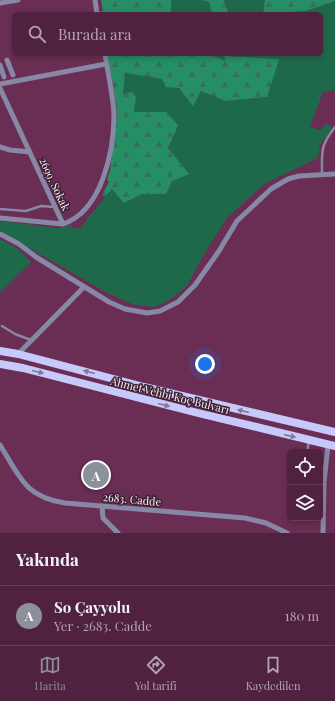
<!DOCTYPE html>
<html lang="tr">
<meta charset="utf-8">
<style>
:root{--surface:#502240;--page:#5a2f4b;--text:#f1f3f6;--muted:#b4a4b1;--line:#673f59;--accent:#8c9099}
body{margin:0;font-family:"Playfair Display",serif;background:var(--page);color:var(--text)}
.controls{position:absolute;right:12px;bottom:12px;display:grid;overflow:hidden;border-radius:6px;box-shadow:0 2px 6px #0003}
.controls button{width:36px;height:36px;display:grid;place-items:center;padding:0;border:0;border-bottom:1px solid var(--line);background:var(--surface);color:var(--text);font:20px sans-serif}
.you{position:absolute;left:205px;top:364px;width:14px;height:14px;margin:-10px;border:3px solid #fff;border-radius:50%;background:#1a73e8;box-shadow:0 0 0 6px #1a73e833}
.badge{display:grid;place-items:center;width:26px;height:26px;border-radius:50%;background:var(--accent);color:#fff;font-size:13px;font-weight:700}
.pin{position:absolute;translate:-50% -50%;border:2px solid #fff;box-shadow:0 1px 4px #0006}
.list{margin:0;padding:0;list-style:none}
h2{display:flex;justify-content:space-between;align-items:center;height:52px;margin:0;padding:0 16px;font-size:17px}
h2 small{font-size:13px;font-weight:400;color:var(--muted)}
.list li{display:grid;grid-template-columns:26px 1fr auto;gap:12px;align-items:center;box-sizing:border-box;height:60px;padding:0 16px;border-top:1px solid var(--line)}
.list b{display:block;font-size:15px;white-space:nowrap}
.list p{margin:0;font-size:13px;white-space:nowrap;color:var(--muted)}
.list em{font-size:13px;font-style:normal;color:var(--muted)}
.icon{flex:none;width:22px;height:22px;fill:none;stroke:currentColor;stroke-width:2;stroke-linecap:round;stroke-linejoin:round}
.map{position:relative;flex:none;width:335px;height:533px;overflow:hidden}
.search{position:absolute;background:var(--surface);box-shadow:0 2px 6px #0003;left:12px;right:12px;top:12px;height:44px;display:flex;align-items:center;gap:10px;box-sizing:border-box;padding:0 14px;border-radius:6px;color:var(--muted);font-size:15px}
.sheet{height:112px;background:var(--surface)}
nav{display:flex;justify-content:space-around;align-items:center;box-sizing:border-box;height:56px;border-top:1px solid var(--line);background:var(--surface);font-size:11px;color:var(--muted)}
nav a{display:grid;justify-items:center;gap:2px}
nav .on{color:var(--accent)}
.map>svg:first-child{display:block}
.grass{fill:#1f694b}
.forest{fill:url(#forest-firs)}
.lines{fill:none;stroke-linecap:round;stroke-linejoin:round}
.lane{stroke:#8688a6;stroke-width:2.5}
.street{stroke:#8688a6;stroke-width:5}
.primary{stroke:#c6c9fa;stroke-width:8}
.oneway{fill:#827697}
.labels{text-anchor:middle;dominant-baseline:central;stroke-width:3;stroke-linejoin:round;paint-order:stroke}
.street-label{font-size:11px;fill:#faebf3;stroke:#3e2234}
</style>
<div class="map">
<svg width="335" height="533" viewBox="0 0 335 533">
<defs>
<pattern id="forest-firs" width="22" height="20" patternUnits="userSpaceOnUse"><rect width="22" height="20" fill="#268e65"/><path d="M5 1l3.5 6h-7zM16 11l3.5 6h-7z" fill="#35715a"/></pattern>
</defs>
<rect width="100%" height="100%" fill="#6a2e55"/>
<path class="grass" d="M171,0H202L209,2L212,14H171Z
M224,0H265L263,14H229Z
M335,1V90L323,92L310,127L320,130L326,123L332,128L320,145L318,157L316,159L264,184L227,218L203,256L187,286L170,300L155,307L135,305L109,294L0,231V221L58,228L71,225L74,229L80,228L112,189L124,203L142,194H166L172,181L166,112H134L123,94L124,73L162,79L179,88L193,105L201,91L225,101L267,97L224,56L225,61L211,54H321V14H276L306,11Z
M0,239L17,248L31,262L0,293Z"/>
<path class="forest" d="M101,0H171V14H99L98,12L103,11Z
M202,0H224L229,14H212L209,2Z
M265,0H335V1L306,11L263,14Z
M107,54H211L225,61L224,56L279,59L267,97L225,101L201,91L193,106L179,88L166,87L162,79L125,73L123,94L132,92L136,97L134,112H166L178,125L168,148L189,174L172,181L166,194H142L124,203L112,189L105,197L102,195L109,182L107,180L110,170L117,114L114,89Z"/>
<g class="lines">
<path class="lane" d="M322,174C322,151 320,146 335,127
M0,209L26,211L41,206L54,207
M2,326L15,334L31,340
M307,452L309,441"/>
<path class="street" d="M95,0L97,14
M0,3L18,0
M7,60L13,75
M0,65L4,77
M0,84L106,64
M0,88L63,224
M0,147L10,150L30,152
M0,218L63,224C102,211 114,151 114,114C113,94 108,74 105,54
M0,234L19,244L36,257L109,302L125,309L147,313L160,311L178,302L195,285L219,251L237,221L271,189L288,179L299,176L335,174
M18,354L84,287
M0,445C20,477 25,497 65,503L245,518L266,523L287,533
M102,506L103,518L118,533
M323,533L324,482L328,445"/>
<path class="primary" d="M0,351L18,354L144,387L335,432
M0,364L23,368L198,413L335,446"/>
</g>
<defs><path id="oneway-solid" d="M-6-.8H1V-3.2L6.5 0L1 3.2V.8H-6Z"/></defs>
<g class="oneway">
<use href="#oneway-solid" transform="translate(38 372) rotate(14)"/>
<use href="#oneway-solid" transform="translate(89 372) rotate(-165)"/>
<use href="#oneway-solid" transform="translate(164 405) rotate(15)"/>
<use href="#oneway-solid" transform="translate(243 411) rotate(-166)"/>
<use href="#oneway-solid" transform="translate(290 436) rotate(13)"/>
</g>
<g class="labels">
<g class="street-label">
<text transform="translate(55 184) rotate(65)">2699. Sokak</text>
<text transform="translate(170 395) rotate(14)">Ahmet Vehbi Koç Bulvarı</text>
<text transform="translate(132 499) rotate(5)">2683. Cadde</text>
</g>
</g>
</svg>
<div class="controls">
<button><svg class="icon" aria-label="locate" viewBox="0 0 24 24"><circle cx="12" cy="12" r="6"/><path d="M12 2v4M12 18v4M2 12h4M18 12h4"/></svg></button>
<button><svg class="icon" aria-label="layers" viewBox="0 0 24 24"><path d="M12 4l9 5-9 5-9-5zM3 14l9 5 9-5"/></svg></button>
</div>
<div class="you"></div>
<div class="pin badge" style="left:96px;top:475px">A</div>
<div class="search"><svg class="icon" aria-label="search" viewBox="0 0 24 24"><circle cx="10" cy="10" r="6"/><path d="M15 15l6 6"/></svg>Burada ara</div>
</div>
<section class="sheet">
<h2>Yakında<small></small></h2>
<ul class="list">
<li><span class="badge">A</span><div><b>So Çayyolu</b><p>Yer · 2683. Cadde</p></div><em>180 m</em></li>
</ul>
</section>
<nav>
<a class="on"><svg class="icon" aria-label="map" viewBox="0 0 24 24"><path d="M3 6l6-2 6 2 6-2v14l-6 2-6-2-6 2zM9 4v14M15 6v14"/></svg>Harita</a>
<a><svg class="icon" aria-label="directions" viewBox="0 0 24 24"><path d="M12 3l9 9-9 9-9-9zM9 14v-3h6M13 9l2 2-2 2"/></svg>Yol tarifi</a>
<a><svg class="icon" aria-label="saved" viewBox="0 0 24 24"><path d="M7 4h10v16l-5-4-5 4z"/></svg>Kaydedilen</a>
</nav>
